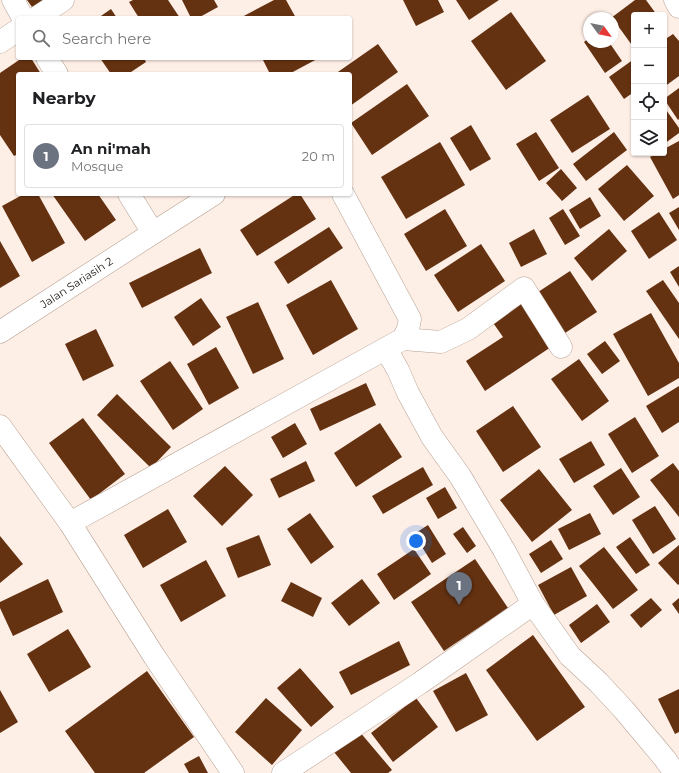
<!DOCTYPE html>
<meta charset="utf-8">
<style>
:root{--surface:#fff;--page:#f6f6f6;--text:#202124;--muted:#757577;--line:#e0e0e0;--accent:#246732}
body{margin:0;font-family:Montserrat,sans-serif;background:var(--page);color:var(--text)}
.controls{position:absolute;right:12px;top:12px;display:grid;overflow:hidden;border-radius:4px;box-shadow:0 1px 3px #0004}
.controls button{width:36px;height:36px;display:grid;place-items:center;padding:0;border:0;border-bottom:1px solid var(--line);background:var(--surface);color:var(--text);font:20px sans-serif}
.compass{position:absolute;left:583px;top:12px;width:36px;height:36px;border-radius:50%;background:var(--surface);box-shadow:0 1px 3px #0004;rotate:123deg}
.you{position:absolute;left:416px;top:541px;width:14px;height:14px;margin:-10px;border:3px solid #fff;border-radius:50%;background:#1a73e8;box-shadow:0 0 0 6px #1a73e833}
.badge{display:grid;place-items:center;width:26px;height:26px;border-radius:50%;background:var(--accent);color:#fff;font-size:13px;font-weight:700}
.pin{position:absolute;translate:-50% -33px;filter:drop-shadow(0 1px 2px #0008)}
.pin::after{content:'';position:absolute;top:21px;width:14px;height:12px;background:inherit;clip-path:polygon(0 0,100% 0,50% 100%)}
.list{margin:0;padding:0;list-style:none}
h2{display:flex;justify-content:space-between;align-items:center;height:52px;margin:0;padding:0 16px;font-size:17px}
h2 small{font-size:13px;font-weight:400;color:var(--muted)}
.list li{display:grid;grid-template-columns:26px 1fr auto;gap:12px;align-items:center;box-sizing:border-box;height:64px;margin:0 8px 8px;padding:0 8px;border:1px solid var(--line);border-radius:4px}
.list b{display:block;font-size:15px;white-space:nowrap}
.list p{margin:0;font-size:13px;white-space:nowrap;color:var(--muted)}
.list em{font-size:13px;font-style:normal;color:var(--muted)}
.icon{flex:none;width:22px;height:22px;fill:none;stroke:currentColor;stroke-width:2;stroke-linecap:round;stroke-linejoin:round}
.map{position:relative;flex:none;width:679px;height:773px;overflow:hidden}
.search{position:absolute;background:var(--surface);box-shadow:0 1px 3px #0004;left:16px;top:16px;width:336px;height:44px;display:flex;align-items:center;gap:10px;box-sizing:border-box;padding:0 14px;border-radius:4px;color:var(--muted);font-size:15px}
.panel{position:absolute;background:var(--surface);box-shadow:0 1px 3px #0004;left:16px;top:72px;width:336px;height:124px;border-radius:4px}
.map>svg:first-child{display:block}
.building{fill:#653211}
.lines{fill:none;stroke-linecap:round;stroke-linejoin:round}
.street-casing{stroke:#b6a092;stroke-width:23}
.street{stroke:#fff;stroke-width:22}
.labels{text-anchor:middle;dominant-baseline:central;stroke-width:4;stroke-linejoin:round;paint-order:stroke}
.street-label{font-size:11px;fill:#1f1712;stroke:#fdeee6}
</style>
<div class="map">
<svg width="679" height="773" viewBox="0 0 679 773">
<rect width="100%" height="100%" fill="#fdeee6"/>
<path class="building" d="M27,0H44L32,7Z
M133,0H168L180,18H139L129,2Z
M182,0H214L218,7L198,18H191Z
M274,0H286L296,18H240Z
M403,0H438L444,12L416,26Z
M456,0H499L469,20Z
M635,0H646L657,15H634V48L613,19V18H611Z
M111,9L117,18H98Z
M511,12L546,61L506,90L471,41Z
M673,34L679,41V76L664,87V40Z
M589,38V42H609L622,61L605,73L584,42Z
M378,44L398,72L350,106V74H335Z
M22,58H31L41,74H18V154L14,156L0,135V73Z
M100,58H144L146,62L128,74H111Z
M262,58H319L289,74H270Z
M634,59V92L624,99L609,77Z
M407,84L429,116L372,155L351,123Z
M679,88V119L678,120L664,99Z
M588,95L610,129L572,153L550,120Z
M664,107L679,128V133L664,144Z
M471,125L491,159L470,171L450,138Z
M536,132L559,168L539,181L516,144Z
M614,132L627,150L586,181L573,164Z
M679,141V195L673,199L650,157L657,153H664V149Z
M440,142L465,185L406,219L381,177Z
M627,165L654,196L624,221L598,189Z
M561,169L577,188L562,201L546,183Z
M24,194H38L65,243L32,262L2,206Z
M52,194H98L116,220L85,241Z
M296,194H300L316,219L257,256L240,230Z
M590,197L601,216L580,229L569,210Z
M679,207V230L669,213Z
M445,209L467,246L426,271L404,234Z
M563,209L580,236L565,245L549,218Z
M659,212L677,240L649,259L631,231Z
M329,227L343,248L288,284L274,262Z
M534,229L547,254L521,267L509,243Z
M609,229L627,251L592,281L574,258Z
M0,241L20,276L0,288Z
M481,244L505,281L458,312L434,275Z
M200,248L212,273L142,308L129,283Z
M679,266V287L670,272Z
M570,271L597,312L559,337L532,296Z
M331,280L358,329L313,355L286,305Z
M663,280L679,303V339L646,291Z
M525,294L557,343L485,391L466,361L503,337L489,317Z
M201,298L221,327L193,346L174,317Z
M258,302L284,359L253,374L226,317Z
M651,313L679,363V378L648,396L613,334Z
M96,329L114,366L83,381L65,344Z
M605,341L620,361L602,374L587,354Z
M216,347L239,388L209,405L187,364Z
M579,359L609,401L582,421L551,379Z
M170,361L203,409L173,430L140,381Z
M366,383L376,405L320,431L310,409Z
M679,386V422L662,433L646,406Z
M117,394L171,447L151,468L97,415Z
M513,406L541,447L503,472L476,431Z
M635,417L659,456L632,473L608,434Z
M83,418L125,474L91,500L49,443Z
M295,423L307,444L283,458L271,437Z
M380,423L402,457L356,487L334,453Z
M591,441L605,465L574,483L559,459Z
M306,461L315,481L279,498L270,479Z
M673,463L679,471V517L650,480Z
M225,466L253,495L222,526L193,496Z
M423,467L433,485L383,514L372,496Z
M621,468L640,497L613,515L593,486Z
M539,469L572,510L532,542L500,500Z
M445,487L457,508L438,519L426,498Z
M655,506L676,539L653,554L632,520Z
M168,509L187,542L143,568L124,535Z
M310,513L334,547L311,564L287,529Z
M590,513L601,534L569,550L558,529Z
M428,525L446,554L432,563L414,534Z
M463,527L476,546L467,553L453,534Z
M259,535L271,565L238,578L226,548Z
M0,536L23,564L0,583Z
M630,537L650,565L636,574L616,547Z
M551,540L563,559L541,573L529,554Z
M679,545V584L678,585L658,563Z
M604,547L638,590L613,609L579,566Z
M414,549L431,574L394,600L377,574Z
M475,559L508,608L444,651L411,602Z
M206,560L226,596L181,622L160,585Z
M571,567L587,596L554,615L538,585Z
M48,579L63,612L13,636L0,608V602Z
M362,579L380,603L349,626L331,603Z
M291,582L322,598L313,617L281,601Z
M651,598L662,610L641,628L630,615Z
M679,598V614L672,604Z
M597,604L610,622L581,643L569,625Z
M68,629L91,667L49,692L27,654Z
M533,635L585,707L537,741L486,670Z
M399,641L410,665L351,695L339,672Z
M300,668L334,707L311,727L277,688Z
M147,671L194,737L144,773H95L65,731Z
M466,673L488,715L456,732L433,691Z
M679,689V732L675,734L658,699Z
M0,690L18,722L0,733Z
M266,698L302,730L272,765L235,732Z
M416,698L438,727L393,762L371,733Z
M359,731L392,770L388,773H351L334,752Z
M199,756L208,773H189L184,764Z"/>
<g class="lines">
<g class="street-casing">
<g id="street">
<path d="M13,0L23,18"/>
<path d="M675,0L679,7"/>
<path d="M36,18L63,0"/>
<path d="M0,42L18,30"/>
<path d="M47,58L57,74"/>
<path d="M129,194L153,233"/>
<path id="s1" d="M0,332L153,233L214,194"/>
<path d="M403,339L441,342L468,329L524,288L561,347"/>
<path d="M386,349L398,370L408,393L432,437L460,476L504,550L533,604L570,656L598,682L624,710L665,759L675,773"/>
<path d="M0,426L70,523L154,656L233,773"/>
<path d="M70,523L403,339L408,329L410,319L343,194"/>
<path d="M283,773L420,683L533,604"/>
</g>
</g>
<use href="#street" class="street"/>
</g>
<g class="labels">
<g class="street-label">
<text stroke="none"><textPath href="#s1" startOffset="91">Jalan Sariasih 2</textPath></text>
</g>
</g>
</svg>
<div class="controls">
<button>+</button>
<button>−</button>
<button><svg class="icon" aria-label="locate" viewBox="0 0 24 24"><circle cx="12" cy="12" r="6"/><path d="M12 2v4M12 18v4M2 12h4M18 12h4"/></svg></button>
<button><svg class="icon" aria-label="layers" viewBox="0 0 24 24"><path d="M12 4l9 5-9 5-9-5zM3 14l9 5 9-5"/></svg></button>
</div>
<svg class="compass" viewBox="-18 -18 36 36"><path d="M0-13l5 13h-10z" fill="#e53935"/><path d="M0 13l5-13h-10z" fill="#757577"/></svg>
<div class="you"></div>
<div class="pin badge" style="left:459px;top:605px;background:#6b7280">1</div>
<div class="search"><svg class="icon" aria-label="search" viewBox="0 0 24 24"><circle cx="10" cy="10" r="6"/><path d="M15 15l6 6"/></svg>Search here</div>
<section class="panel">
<h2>Nearby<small></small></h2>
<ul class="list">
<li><span class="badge" style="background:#6b7280">1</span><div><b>An ni'mah</b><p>Mosque</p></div><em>20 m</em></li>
</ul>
</section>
</div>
